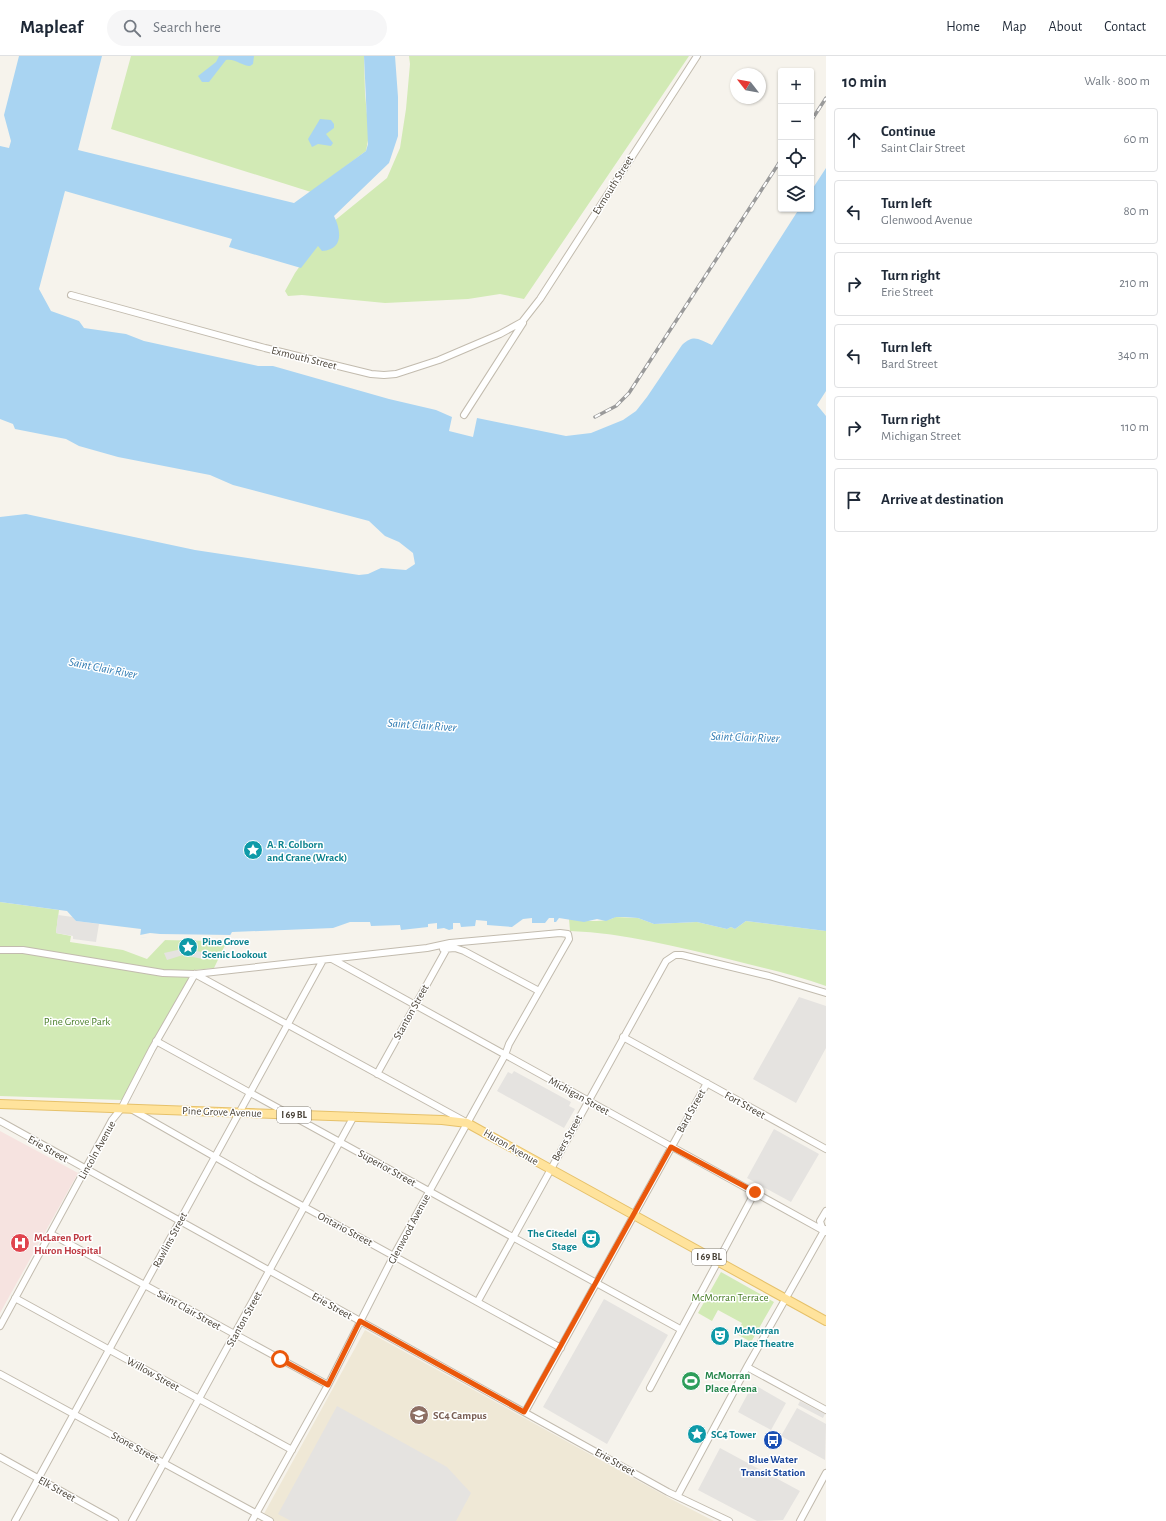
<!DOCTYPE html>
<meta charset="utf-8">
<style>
:root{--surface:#fff;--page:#f6f6f7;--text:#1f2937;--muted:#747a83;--line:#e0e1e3}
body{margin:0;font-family:"Alegreya Sans",sans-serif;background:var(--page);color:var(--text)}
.controls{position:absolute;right:12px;top:12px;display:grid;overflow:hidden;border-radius:4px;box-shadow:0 1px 3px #0004}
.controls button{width:36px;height:36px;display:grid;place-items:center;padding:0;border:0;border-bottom:1px solid var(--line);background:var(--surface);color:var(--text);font:20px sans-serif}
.compass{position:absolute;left:730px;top:12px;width:36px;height:36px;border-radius:50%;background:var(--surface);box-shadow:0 1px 3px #0004;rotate:301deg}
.stop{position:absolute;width:12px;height:12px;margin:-9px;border:3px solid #ea580c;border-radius:50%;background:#fff}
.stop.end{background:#ea580c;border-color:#fff;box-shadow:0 1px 4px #0008}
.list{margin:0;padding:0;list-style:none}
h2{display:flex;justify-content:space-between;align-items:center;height:52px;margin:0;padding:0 16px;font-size:17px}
h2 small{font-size:13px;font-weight:400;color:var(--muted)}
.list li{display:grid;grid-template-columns:26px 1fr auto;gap:12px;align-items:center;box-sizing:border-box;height:64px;margin:0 8px 8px;padding:0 8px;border:1px solid var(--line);border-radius:4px}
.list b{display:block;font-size:15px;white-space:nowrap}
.list p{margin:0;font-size:13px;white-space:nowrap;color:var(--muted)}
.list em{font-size:13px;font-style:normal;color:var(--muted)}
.icon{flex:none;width:22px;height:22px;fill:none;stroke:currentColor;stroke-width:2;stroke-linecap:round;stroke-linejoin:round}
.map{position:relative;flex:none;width:826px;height:1465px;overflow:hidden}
header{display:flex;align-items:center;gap:24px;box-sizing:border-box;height:56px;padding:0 20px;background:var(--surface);border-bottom:1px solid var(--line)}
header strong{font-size:19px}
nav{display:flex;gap:22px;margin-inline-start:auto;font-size:14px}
.search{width:280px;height:36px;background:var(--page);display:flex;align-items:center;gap:10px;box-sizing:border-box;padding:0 14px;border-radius:22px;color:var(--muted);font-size:15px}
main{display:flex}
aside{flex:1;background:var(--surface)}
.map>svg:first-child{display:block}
.education{fill:#efe8d6}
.medical{fill:#f6e3e0}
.green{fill:#d2eab5}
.parking{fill:#e5e3e0}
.water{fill:#a9d4f2}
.pier{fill:#f6f3ec}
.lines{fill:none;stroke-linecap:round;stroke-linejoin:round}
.minor-casing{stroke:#c2bbae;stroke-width:8}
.major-casing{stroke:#e6c16a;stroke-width:10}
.minor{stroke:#fff;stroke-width:6}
.major{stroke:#ffe39c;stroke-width:8}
.rail-casing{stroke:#9a9a9a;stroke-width:3.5}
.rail{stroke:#fff;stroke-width:2;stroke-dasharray:6;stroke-linecap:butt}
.route{stroke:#ea580c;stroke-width:5}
.labels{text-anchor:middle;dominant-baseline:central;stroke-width:3;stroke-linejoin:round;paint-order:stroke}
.shield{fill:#fff;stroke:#817c74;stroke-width:1}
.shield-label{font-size:10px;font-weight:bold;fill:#4b4439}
.street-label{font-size:11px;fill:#4b4439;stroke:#fff}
.culture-label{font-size:11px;font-weight:bold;fill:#0d838f;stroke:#fff;text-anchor:start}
.park-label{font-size:11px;fill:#4a7f2a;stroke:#fff}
.health-label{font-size:11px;font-weight:bold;fill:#be3a42;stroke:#fff;text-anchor:start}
.leisure-label{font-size:11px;font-weight:bold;fill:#27864d;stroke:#fff;text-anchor:start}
.education-label{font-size:11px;font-weight:bold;fill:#785e54;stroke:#fff;text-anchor:start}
.transit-label{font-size:11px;font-weight:bold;fill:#164399;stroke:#fff}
.water-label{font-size:12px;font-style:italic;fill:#2e7ab2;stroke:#fff}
</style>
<header>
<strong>Mapleaf</strong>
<div class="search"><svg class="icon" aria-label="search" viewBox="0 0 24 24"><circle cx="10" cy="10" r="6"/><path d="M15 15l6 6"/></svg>Search here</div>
<nav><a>Home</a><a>Map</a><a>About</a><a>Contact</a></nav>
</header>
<main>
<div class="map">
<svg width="826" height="1465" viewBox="0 0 826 1465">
<rect width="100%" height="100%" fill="#f6f3ec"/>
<path class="education" d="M365,1274L673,1444L714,1465H260Z"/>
<path class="medical" d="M0,1075L78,1117L0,1257Z"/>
<path class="green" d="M131,0H364L365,38L369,79L366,95L311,136L111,73Z
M409,0H689L524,243L500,238L468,243L385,247L302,239L288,240L285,235L295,217L328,170L387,122L400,92L406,53L410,8Z
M0,846L59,854L56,877L71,880L70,886L123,894L147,903L166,883H228L214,912L195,914L122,1044L0,1040Z
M615,861L638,862L654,868L697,866L727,873L731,871L735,873L746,865L826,875V930C796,919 763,912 732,904C678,891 625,877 570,875L569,863C580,865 607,867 615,861Z
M721,1216L774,1246L751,1286L737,1278L742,1267L718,1254L712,1265L698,1257Z"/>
<path class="parking" d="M58,859L73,861L76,865L99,868L96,886L73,883V880L56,877Z
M182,893L193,894L205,897L203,903L183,899L167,904L164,897Z
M799,941L826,950V992L796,1047L753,1023Z
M514,1015L571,1046L569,1050L575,1053L564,1072L497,1035L508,1016L512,1018Z
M774,1073L819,1098L791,1146L747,1122Z
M604,1243L668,1279L607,1388L543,1351Z
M753,1328L786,1347L771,1374L738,1356Z
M800,1345L825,1358L823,1362L798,1349Z
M337,1350L447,1411L471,1437L456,1465H291L278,1458Z
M797,1352L826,1368L825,1404L781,1380Z
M720,1392L800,1435L783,1464L757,1465L698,1434Z"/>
<path class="water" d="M19,0H102L78,94L294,147L366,95L368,88L364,0H395L398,41V80L389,107L334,160C341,174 344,194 322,195L318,190L301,212L229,191L232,183L65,135L39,233L51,255L79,265L84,272L126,278L144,285L258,310H273L389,343L436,354L452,361L449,375L473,381L477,362L566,380L591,377L623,364L636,355L647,341L682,289C694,278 698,283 712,289L799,153H811V135L826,112V335L817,349L826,360V875L746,865L735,873L731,871L727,873L697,866L654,868L638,862L625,861H616L606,865L597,863L584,866L559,862L556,866H554V862H549L545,867H532V862L523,863L512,871L487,869V865L476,864L475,870L461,871L460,867H453V873L449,874L444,872L437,873V867L428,868V871L401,874L400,869L371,870L370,866H350L333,872L232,876L228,883L216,884L140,881L141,873L76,865L67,855L0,846V461L26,458L195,494L359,519L368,518L381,512L406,514L415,508L413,497L399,486L385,480L369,465L233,429L210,419L118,401L79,390L66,383L15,373L13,368L0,363V90L9,92L11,85L4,59Z
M219,0H254L253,8L250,10C242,10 235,2 226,4L209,26H202L198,20L216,6Z
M320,63L331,64L334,68V72L326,78L333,87L331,90L318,88L312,91L308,83Z"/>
<path class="pier" d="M150,877L160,878L231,879L228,883L216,885L161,884L140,881V879Z"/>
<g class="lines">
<g class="minor-casing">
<path id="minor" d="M71,239L265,292L371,318L384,319L396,318L439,304L500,278L522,266L540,243L697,0
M464,359L523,267
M443,893L455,892L464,895L539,935
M0,894H23L163,917L195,918L427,892L450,887L560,877L568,878L569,883L509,988L505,999L394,1199L328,1329L252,1465
M332,903L826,1176
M195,918L464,1065
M623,981L826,1093
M156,985L680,1273
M377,1018L446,894
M131,1053L259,1126L561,1292
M0,1065L668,1436L729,1465
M823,1175L820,1165L826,1155
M51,1178L328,1329
M15,1242L292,1394
M478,1245L666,905L675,899H682L769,920L826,937
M0,1270L112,1064L121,1053L152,993L195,918
M747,1311L826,1354
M0,1318L270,1465
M650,1332L755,1136
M525,1356L707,1027
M0,1401L115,1465
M678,1439L747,1311L825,1173
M15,1465L323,904
M132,1465L354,1060
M800,1465L826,1417"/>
</g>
<g class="major-casing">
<path id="major" d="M0,1048L442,1064L467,1067L826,1265"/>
</g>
<use href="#minor" class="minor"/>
<use href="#major" class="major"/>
<g class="rail-casing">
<path id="rail" d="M811,65L826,42
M595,361L616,350L629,337L781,104"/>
</g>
<use href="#rail" class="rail"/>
</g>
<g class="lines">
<path class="route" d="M280,1303L328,1329L360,1265L524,1356L671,1091L755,1136"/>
</g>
<defs>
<g id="sight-disc" transform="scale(1)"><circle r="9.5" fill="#0f9aa8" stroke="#fff"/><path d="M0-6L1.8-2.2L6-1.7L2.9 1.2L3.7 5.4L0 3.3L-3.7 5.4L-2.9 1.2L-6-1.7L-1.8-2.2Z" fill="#fff"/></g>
<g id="theatre-disc" transform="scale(1)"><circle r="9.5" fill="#0f9aa8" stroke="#fff"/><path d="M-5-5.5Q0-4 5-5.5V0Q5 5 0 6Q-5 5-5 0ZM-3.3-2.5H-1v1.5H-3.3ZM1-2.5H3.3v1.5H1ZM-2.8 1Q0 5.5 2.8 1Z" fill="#fff"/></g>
<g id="hospital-disc" transform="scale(1)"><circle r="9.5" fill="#e0444e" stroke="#fff"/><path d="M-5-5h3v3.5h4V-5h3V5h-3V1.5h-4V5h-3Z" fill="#fff"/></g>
<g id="stadium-disc" transform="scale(1)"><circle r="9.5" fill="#2e9e5b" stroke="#fff"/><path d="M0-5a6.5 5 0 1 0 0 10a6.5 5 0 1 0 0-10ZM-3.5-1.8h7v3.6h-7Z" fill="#fff"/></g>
<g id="university-disc" transform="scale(1)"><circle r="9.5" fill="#8d6e63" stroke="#fff"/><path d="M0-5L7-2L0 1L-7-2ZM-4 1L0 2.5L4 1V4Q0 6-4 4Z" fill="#fff"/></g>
<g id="bus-disc" transform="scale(1)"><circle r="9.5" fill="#1a4fb4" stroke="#fff"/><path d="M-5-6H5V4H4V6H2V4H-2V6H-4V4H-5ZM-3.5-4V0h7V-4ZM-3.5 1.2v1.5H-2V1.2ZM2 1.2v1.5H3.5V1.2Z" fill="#fff"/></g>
</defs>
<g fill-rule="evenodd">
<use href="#sight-disc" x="253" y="794"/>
<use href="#sight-disc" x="188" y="891"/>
<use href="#theatre-disc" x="591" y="1183"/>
<use href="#hospital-disc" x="20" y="1187"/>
<use href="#theatre-disc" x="720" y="1280"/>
<use href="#stadium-disc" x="691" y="1325"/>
<use href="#university-disc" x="419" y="1359"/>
<use href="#sight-disc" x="697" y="1378"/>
<use href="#bus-disc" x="773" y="1384"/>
</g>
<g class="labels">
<g class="shield">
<rect x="277" y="1051" width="34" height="16" rx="3"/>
<rect x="692" y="1193" width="34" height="16" rx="3"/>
</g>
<g class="shield-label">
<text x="294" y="1059">I 69 BL</text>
<text x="709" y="1201">I 69 BL</text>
</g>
<g class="street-label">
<text transform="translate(613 129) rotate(-58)">Exmouth Street</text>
<text transform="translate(304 302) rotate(14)">Exmouth Street</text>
<text transform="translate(411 956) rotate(-61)">Stanton Street</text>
<text transform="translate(579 1040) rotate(29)">Michigan Street</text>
<text transform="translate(745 1049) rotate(29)">Fort Street</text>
<text transform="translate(691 1055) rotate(-61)">Bard Street</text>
<text transform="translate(222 1056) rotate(2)">Pine Grove Avenue</text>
<text transform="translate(567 1082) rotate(-61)">Beers Street</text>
<text transform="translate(511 1091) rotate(30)">Huron Avenue</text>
<text transform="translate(48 1093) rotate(29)">Erie Street</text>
<text transform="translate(97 1094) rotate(-61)">Lincoln Avenue</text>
<text transform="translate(387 1112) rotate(29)">Superior Street</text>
<text transform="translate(345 1173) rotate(28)">Ontario Street</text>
<text transform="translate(409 1173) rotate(-62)">Glenwood Avenue</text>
<text transform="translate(170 1184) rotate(-62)">Rawlins Street</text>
<text transform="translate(332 1250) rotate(29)">Erie Street</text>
<text transform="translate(189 1254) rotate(29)">Saint Clair Street</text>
<text transform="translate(244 1263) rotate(-61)">Stanton Street</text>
<text transform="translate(153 1318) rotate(29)">Willow Street</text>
<text transform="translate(135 1391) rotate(29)">Stone Street</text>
<text transform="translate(615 1406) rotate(29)">Erie Street</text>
<text transform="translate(57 1433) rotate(29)">Elk Street</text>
</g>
<g class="culture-label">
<text x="267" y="788">A. R. Colborn<tspan x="267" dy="13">and Crane (Wrack)</tspan></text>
<text x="202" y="885">Pine Grove<tspan x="202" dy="13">Scenic Lookout</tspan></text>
<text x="577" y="1177" text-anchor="end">The Citedel<tspan x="577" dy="13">Stage</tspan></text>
<text x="734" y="1274">McMorran<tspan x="734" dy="13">Place Theatre</tspan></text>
<text x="711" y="1378">SC4 Tower</text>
</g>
<g class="park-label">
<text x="77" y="965">Pine Grove Park</text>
<text x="730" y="1241">McMorran Terrace</text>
</g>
<g class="health-label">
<text x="34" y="1181">McLaren Port<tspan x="34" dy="13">Huron Hospital</tspan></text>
</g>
<g class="leisure-label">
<text x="705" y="1319">McMorran<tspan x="705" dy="13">Place Arena</tspan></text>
</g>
<g class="education-label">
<text x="433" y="1359">SC4 Campus</text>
</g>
<g class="transit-label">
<text x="773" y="1403">Blue Water<tspan x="773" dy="13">Transit Station</tspan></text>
</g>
<g class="water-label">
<text transform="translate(103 612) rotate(11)">Saint Clair River</text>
<text transform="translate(422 669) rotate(4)">Saint Clair River</text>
<text transform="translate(745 681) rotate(2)">Saint Clair River</text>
</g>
</g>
</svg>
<div class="controls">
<button>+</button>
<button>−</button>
<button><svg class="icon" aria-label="locate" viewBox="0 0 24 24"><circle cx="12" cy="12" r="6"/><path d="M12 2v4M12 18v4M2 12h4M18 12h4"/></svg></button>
<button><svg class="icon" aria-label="layers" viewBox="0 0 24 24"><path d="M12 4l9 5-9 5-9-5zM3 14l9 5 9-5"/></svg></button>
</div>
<svg class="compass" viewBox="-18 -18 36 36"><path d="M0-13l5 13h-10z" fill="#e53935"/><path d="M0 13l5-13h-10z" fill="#747a83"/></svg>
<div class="stop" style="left:280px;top:1303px"></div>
<div class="stop end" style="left:755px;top:1136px"></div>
</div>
<aside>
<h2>10 min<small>Walk · 800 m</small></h2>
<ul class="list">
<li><svg class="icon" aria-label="ahead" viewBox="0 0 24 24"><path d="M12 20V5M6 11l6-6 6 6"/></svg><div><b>Continue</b><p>Saint Clair Street</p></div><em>60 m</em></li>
<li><svg class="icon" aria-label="left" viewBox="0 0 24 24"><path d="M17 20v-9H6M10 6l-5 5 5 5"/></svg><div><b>Turn left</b><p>Glenwood Avenue</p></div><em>80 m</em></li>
<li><svg class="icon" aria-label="right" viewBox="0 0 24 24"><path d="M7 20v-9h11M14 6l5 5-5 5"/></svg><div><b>Turn right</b><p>Erie Street</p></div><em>210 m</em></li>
<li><svg class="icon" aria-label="left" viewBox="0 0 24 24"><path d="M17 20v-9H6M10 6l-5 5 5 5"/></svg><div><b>Turn left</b><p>Bard Street</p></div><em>340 m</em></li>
<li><svg class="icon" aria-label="right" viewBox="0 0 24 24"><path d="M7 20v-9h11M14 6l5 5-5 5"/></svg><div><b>Turn right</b><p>Michigan Street</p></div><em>110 m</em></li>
<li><svg class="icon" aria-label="arrive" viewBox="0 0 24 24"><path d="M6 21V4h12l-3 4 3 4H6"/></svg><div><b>Arrive at destination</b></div></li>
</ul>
</aside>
</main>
